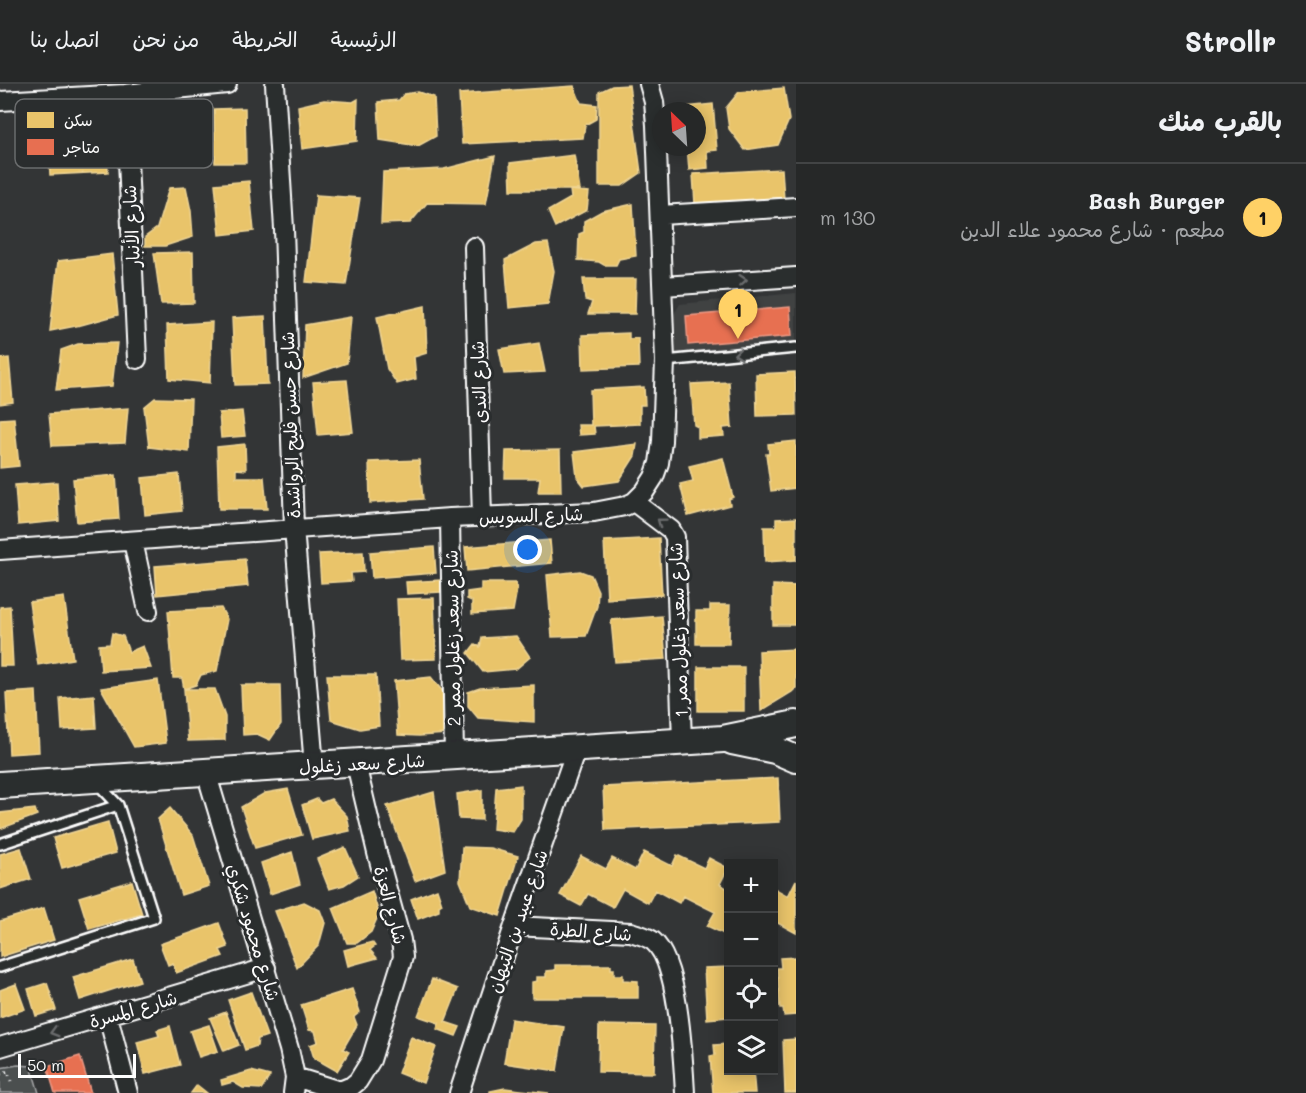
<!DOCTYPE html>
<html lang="ar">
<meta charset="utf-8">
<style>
:root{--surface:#262828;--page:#323434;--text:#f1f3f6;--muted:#a4a6a8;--line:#424445;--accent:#ffd166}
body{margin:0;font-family:Mali,"Playpen Sans Arabic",sans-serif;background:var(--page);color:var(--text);direction:rtl}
.controls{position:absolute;right:18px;bottom:18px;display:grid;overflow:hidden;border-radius:0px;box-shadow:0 3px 15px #0003}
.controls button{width:54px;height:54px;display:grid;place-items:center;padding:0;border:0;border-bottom:2px solid var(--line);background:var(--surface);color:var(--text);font:30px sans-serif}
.compass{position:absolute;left:652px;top:18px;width:54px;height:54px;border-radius:50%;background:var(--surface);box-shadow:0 3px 15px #0003;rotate:335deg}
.scale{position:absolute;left:18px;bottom:15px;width:118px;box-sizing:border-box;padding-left:6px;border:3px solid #fff;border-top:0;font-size:16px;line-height:21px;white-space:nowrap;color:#fff;-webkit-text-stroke:4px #2a2d2e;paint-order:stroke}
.you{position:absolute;left:528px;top:466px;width:21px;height:21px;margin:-15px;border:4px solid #fff;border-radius:50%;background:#1a73e8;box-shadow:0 0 0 9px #1a73e833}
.badge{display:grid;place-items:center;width:39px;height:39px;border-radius:50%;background:var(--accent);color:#111;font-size:20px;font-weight:700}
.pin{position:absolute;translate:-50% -50px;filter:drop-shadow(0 2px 3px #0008)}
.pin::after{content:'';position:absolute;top:32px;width:21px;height:18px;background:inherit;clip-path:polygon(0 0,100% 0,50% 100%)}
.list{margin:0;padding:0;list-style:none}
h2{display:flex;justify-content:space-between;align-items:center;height:78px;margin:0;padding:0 24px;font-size:26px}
h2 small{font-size:20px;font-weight:400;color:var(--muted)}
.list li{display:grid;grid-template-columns:39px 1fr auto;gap:18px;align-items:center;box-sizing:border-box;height:108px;padding:0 24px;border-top:2px solid var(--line)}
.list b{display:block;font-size:22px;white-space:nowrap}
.list p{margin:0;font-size:20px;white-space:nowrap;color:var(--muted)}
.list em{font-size:20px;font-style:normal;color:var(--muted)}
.icon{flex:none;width:33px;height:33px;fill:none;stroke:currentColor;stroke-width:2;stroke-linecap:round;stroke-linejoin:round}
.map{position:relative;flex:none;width:796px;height:1009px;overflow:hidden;direction:ltr}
header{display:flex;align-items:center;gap:36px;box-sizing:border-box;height:84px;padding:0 30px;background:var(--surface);border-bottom:2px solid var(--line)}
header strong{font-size:28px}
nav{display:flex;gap:33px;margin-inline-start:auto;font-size:21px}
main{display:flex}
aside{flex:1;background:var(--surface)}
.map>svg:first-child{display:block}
.built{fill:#404243}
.green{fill:#4c4f50;stroke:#a6a7a8;stroke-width:1.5}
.homes{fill:#e9c46a;stroke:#f0d697;stroke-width:1.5}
.shops{fill:#e76f51;stroke:#ee9a85;stroke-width:1.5}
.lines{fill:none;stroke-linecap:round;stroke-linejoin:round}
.lane-casing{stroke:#fff;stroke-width:14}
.street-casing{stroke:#fff;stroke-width:22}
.secondary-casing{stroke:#fff;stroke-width:30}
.path{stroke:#fff;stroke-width:3;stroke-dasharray:1.5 4.5;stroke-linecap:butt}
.lane{stroke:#2a2d2e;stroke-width:9}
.street{stroke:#2a2d2e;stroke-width:18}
.secondary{stroke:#2a2d2e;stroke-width:26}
.oneway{stroke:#6a6c6d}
.labels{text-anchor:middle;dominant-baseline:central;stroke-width:6;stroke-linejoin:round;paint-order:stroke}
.street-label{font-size:18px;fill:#fff;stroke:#2a2d2e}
.key{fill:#2a2d2e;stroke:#6a6c6d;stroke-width:1.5}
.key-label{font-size:16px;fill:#fff}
</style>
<header>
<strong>Strollr</strong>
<nav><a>الرئيسية</a><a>الخريطة</a><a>من نحن</a><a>اتصل بنا</a></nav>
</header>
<main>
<aside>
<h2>بالقرب منك<small></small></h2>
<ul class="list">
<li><span class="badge">1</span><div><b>Bash Burger</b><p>مطعم · شارع محمود علاء الدين</p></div><em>130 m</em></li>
</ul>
</aside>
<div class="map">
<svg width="796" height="1009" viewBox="0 0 796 1009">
<rect width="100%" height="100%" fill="#333536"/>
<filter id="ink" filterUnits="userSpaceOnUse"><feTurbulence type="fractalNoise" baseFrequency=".0167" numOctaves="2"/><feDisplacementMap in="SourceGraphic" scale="12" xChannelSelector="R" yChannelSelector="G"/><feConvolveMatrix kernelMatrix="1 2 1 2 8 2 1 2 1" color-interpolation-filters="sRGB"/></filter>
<g filter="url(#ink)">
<path class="built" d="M796,209V263L674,274L672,234L680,220Z"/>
<path class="green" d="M18,981L31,982L39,1009H0V984Z"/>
<path class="homes" d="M629,1L641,89L622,102H599V8L612,2Z
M574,2L581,19L597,21L596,35L585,41L583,54L462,60L459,10Z
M784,4L789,36L778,61L745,66L729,45L726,24L739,8Z
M418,8L434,13L436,52L418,62L380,56L378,18L399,16L404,10Z
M358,15L357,57L302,65L298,22L324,16L353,18Z
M713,20L717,66L707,67L708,84L689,86L687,63H697V27H675V24Z
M245,24L246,79H215L214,25Z
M106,34L108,88L50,91L47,36Z
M574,71L580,106H511L510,79Z
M495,72L486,120L427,119L410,139L381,140L383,88L444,85Z
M782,85L784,116L695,120L693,90Z
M249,97L254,147L220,151L215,100Z
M186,103L191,127L193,153L165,162H145V153L157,144L169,104Z
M570,106L589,108L587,126L555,143L548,127L571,114Z
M316,111L360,114L346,201L306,198Z
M633,120L636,172L619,175L616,181H604L599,178L578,176L579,150L584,148V137L602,127Z
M548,159L554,187L548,220L509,224L505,176L536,160Z
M193,168L194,219L161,220L154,169Z
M112,170L118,231L81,241L50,247L58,177Z
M583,195H636L635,230H588L592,218L585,216Z
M425,222L427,269L414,273L416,295L397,300L387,285L377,233Z
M265,232L268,300L235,301L232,234Z
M351,233L347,279L303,294L305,241Z
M212,238L210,299L169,295L167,241Z
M629,249V255L638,254L639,283L583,285L582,251Z
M117,259L112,302L56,306L61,266L78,260Z
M539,259L545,288L504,290L499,265Z
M9,274L13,318L0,320V275Z
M795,288L796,331L757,332L756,290Z
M347,296L353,348L318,351L313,298Z
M729,298L732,343L723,344L724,352L698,354V343L694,341L691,300Z
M644,303L645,321H640V340L594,342L595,350L579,351L578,341H591L590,306Z
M155,314L191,315L189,368L149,363L144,323Z
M128,324L125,359L52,362L49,330Z
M242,327L245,352L221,354L219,329Z
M14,334L19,382L0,384V335Z
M796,357V404L771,407L766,370H769L768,360Z
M245,360L246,386L236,385V393H264L267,425H219L217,363Z
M637,360L635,372L619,397L584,402L577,393L574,368Z
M560,366L561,408H538L540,394H505L506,367Z
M723,374L733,413L729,415L730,421L688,432L680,400L693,397L689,382Z
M419,376L423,415L370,419L369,378Z
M179,390L182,427L145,431L142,394Z
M116,391L119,435L77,438L73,395Z
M57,398L59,437L18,441L15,401Z
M796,434V476L765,478L764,443H776V435Z
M659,454L662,511L607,515L604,457Z
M550,456L552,479L467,487L465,463Z
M434,463L436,489L372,494L370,468Z
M363,468L364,488L351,489L352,497L321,499L319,470Z
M245,475L248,502L157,511L155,482Z
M580,487L591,491L598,507L597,522L586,552L552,553L547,491Z
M441,496V508L407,510L406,498Z
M481,499H515L517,505L513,527L472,530V517L467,515V508L481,506Z
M773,501L796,502V541H773Z
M64,513L73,575L38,581L29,518Z
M434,514L436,575L400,576L397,515Z
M710,521H730L729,560H696V527H710Z
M10,522L13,582H0V523Z
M221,524L227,535L217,587L201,591L196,601L184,605L182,594H173L168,527Z
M662,532L666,575L615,578L611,536Z
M112,549L123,552L129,568L143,562L151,584L101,587L99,561L110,560Z
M516,552L530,573L516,585L483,588L468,569L475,560L480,563L482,554Z
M796,565V604L792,608L761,627L759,567Z
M698,583H744V627H698Z
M327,591H376L379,642L360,645L331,636Z
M431,593L444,609L446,650L419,652L398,651L394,597Z
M158,596L166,659L134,663L101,604Z
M241,601H280L281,640L270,656L257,650L243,651Z
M534,601V638L478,634L468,622V608L480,604Z
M184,605H215L225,633V656L188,657Z
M36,607L39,668L9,670L6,609Z
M94,611L96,644L62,646L60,614Z
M778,694L780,738L605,746L603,703Z
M521,701V735L513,748L493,745L496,704Z
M288,705L302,751L255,764L241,723L265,709Z
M482,706V736L459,735L457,710Z
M434,708L445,786L415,797L387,722Z
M317,715L321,719L331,715L347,732L350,747L312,755L302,721Z
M170,724L193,751L209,802L181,811L158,735Z
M35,725L37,731L0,745V729Z
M108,738L116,769L62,784L53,754Z
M345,763L358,792L344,801L329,805L317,775Z
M462,763L490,764L518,772L500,832L470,822L460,797Z
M21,764L31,795L0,805V770Z
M292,768L300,800L270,810L261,779Z
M644,768L672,782L677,771L704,784L709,774L728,784L720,800L728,805V847L726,851L707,842L715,828L683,812L679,819L655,806L648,819L623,805L613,823L588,810L581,822L560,811L581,772L606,785L612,774L635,786Z
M796,796V849L774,837V804L788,812Z
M132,797L142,830L89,845L79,813Z
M437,805L442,820L439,822V827L418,835L411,815Z
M372,807L379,830L371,848L357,859H347L333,824Z
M304,818L320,826L325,839L319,861L297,884L275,827Z
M44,824L54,856L0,873V837Z
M219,839L228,863L220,866L223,872L176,889L173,879L168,881L160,860Z
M372,858L375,862L370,866L377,874L348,882L344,866Z
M796,873V931L784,932L783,924H780L777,884H781L780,874Z
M133,875L140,897L80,916L73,893Z
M555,881H611V885H614V891H623V896L638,897V914H532V898L537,897V893H546V887L555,886Z
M728,883V933L707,935L704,884Z
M432,895L458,905L445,938L460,943L456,952L437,945L439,939L418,932Z
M47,899L56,926L36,932L28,905Z
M16,900L25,925L0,934V906Z
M352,905L360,928L354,933L357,941L343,965L349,968L337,987L314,974L310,961L318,958L315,947L309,946L301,921Z
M251,908L267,952L258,955L257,962L245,966L228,916Z
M226,928L239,961L224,967L210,934Z
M511,935L564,943L557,987L504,979Z
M209,941L218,967L199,973L190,947Z
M599,941L655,942L654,989L598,988Z
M170,942L180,981L145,990L137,958L159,952L157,946Z
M411,953L436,963L423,999L398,989Z
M796,955V1009H785L783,956Z
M728,960V986H753L755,1009H713L710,972L715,971L714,961Z
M251,987L270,992L262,1005L243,1004L233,998L222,1001L221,996Z
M197,1001L207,1009H191Z
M505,1004L521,1006L549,1009H490V1007Z"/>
<path class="shops" d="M790,223L792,252L688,261L686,232Z
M80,972L91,1009H55L47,982Z"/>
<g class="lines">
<g class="lane-casing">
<path id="lane" d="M665,277L796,264
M0,760L118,721
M0,883L154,834L118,721L98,700"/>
</g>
<g class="street-casing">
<path id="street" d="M275,0L284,145L294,444L314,682
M125,10L137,275
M0,17L125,10L227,0
M660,131L796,123
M474,163L482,433
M663,202L796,193
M634,418L671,446L675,453L682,658
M450,434L454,673
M133,457L148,527
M0,466L450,434L594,428L625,422L634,418L645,407L654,393L659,379L662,357L665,277L656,41L654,18L649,0
M206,688L289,965L295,993L293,1009
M514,842L631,848C639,851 646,852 653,857C679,878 683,975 685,1009
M108,932L128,1009
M0,963L266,884
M295,993L340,1007L352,1002L358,997L371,976L403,873L401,856L377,769L356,680
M459,1009L514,842L576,666"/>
</g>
<g class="secondary-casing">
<path id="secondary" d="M732,657L775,666L796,675
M0,701L723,655L796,640"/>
</g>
<path class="path" d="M0,990L8,987L11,997"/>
<use href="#lane" class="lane"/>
<use href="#street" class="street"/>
<use href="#secondary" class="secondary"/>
</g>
<defs><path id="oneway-chevron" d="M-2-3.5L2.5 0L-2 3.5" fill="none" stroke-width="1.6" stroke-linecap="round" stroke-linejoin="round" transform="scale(1.5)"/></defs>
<g class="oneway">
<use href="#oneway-chevron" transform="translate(743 196) rotate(-4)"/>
<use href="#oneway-chevron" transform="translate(738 270) rotate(174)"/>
<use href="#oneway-chevron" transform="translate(661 438) rotate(-143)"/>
<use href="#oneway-chevron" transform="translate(54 948) rotate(164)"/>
</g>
</g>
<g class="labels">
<g class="street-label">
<text transform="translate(131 142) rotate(-93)">شارع الأنبار</text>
<text transform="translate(478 298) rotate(-92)">شارع الندى</text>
<text transform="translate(290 341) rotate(-92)">شارع حسن فليح الرواشدة</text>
<text transform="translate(531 431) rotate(-2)">شارع السويس</text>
<text transform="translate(678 546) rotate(-92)">شارع سعد زغلول ممر 1</text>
<text transform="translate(452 554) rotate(-91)">شارع سعد زغلول ممر 2</text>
<text transform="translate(362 679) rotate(-3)">شارع سعد زغلول</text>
<text transform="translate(391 821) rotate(75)">شارع العزة</text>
<text transform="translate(517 837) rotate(-71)">شارع عبيد بن التيهان</text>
<text transform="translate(591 847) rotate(4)">شارع الطرة</text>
<text transform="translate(254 848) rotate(73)">شارع محمود شكري</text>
<text transform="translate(133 925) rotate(-16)">شارع المسرة</text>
</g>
</g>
<rect x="15" y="15" width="198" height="69" rx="9" class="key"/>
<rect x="27" y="28" width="27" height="16" fill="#e9c46a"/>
<rect x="27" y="55" width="27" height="16" fill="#e76f51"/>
<g class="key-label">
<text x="64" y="42">سكن</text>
<text x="64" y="69">متاجر</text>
</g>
</svg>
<div class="controls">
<button>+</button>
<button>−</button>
<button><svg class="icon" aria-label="locate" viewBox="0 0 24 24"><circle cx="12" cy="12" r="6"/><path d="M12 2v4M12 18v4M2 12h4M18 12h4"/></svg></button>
<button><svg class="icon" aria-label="layers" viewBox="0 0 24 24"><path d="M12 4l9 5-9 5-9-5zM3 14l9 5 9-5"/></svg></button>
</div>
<svg class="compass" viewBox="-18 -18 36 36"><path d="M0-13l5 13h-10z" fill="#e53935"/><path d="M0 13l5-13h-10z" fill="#a4a6a8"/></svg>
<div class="scale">50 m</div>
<div class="you"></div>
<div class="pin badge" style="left:738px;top:255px">1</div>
</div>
</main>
